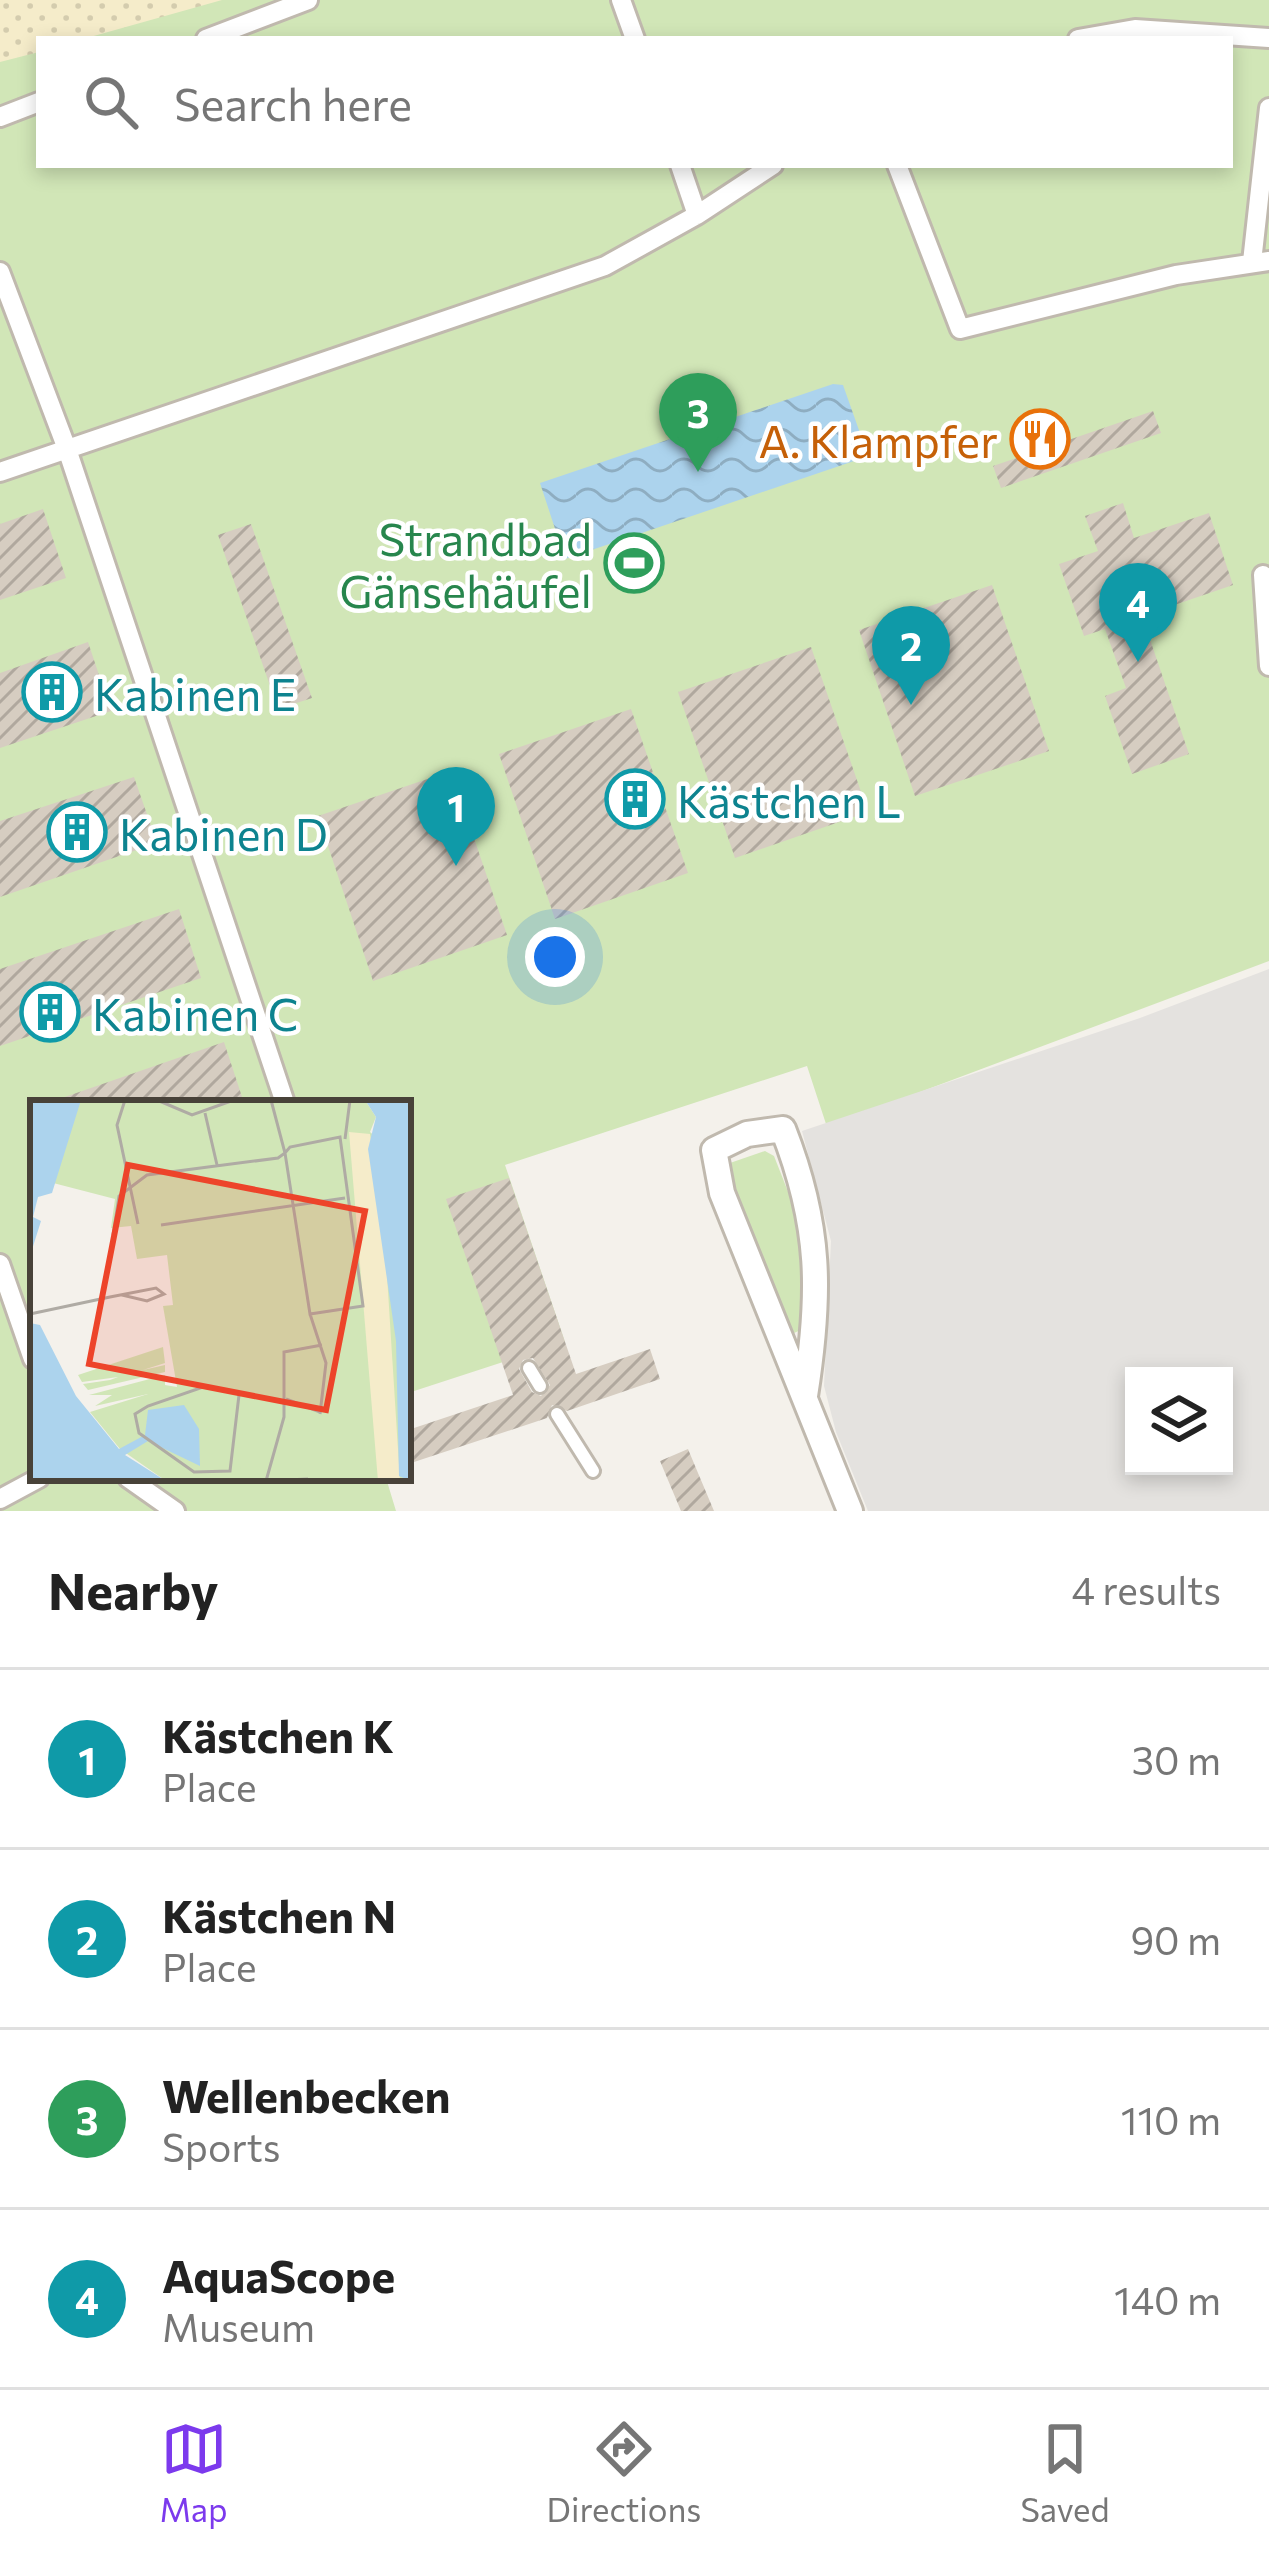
<!DOCTYPE html>
<meta charset="utf-8">
<style>
:root{--surface:#fff;--page:#f6f6f6;--text:#222;--muted:#767676;--line:#e0e0e0;--accent:#7c3aed}
body{margin:0;font-family:Commissioner,sans-serif;background:var(--page);color:var(--text)}
.controls{position:absolute;right:36px;bottom:36px;display:grid;overflow:hidden;border-radius:0px;box-shadow:0 6px 18px #0003}
.controls button{width:108px;height:108px;display:grid;place-items:center;padding:0;border:0;border-bottom:3px solid var(--line);background:var(--surface);color:var(--text);font:60px sans-serif}
.you{position:absolute;left:555px;top:957px;width:42px;height:42px;margin:-30px;border:9px solid #fff;border-radius:50%;background:#1a73e8;box-shadow:0 0 0 18px #1a73e833}
.badge{display:grid;place-items:center;width:78px;height:78px;border-radius:50%;background:var(--accent);color:#fff;font-size:39px;font-weight:700}
.pin{position:absolute;translate:-50% -99px;filter:drop-shadow(0 3px 6px #0008)}
.pin::after{content:'';position:absolute;top:63px;width:42px;height:36px;background:inherit;clip-path:polygon(0 0,100% 0,50% 100%)}
.list{margin:0;padding:0;list-style:none}
h2{display:flex;justify-content:space-between;align-items:center;height:156px;margin:0;padding:0 48px;font-size:51px}
h2 small{font-size:39px;font-weight:400;color:var(--muted)}
.list li{display:grid;grid-template-columns:78px 1fr auto;gap:36px;align-items:center;box-sizing:border-box;height:180px;padding:0 48px;border-top:3px solid var(--line)}
.list b{display:block;font-size:45px;white-space:nowrap}
.list p{margin:0;font-size:39px;white-space:nowrap;color:var(--muted)}
.list em{font-size:39px;font-style:normal;color:var(--muted)}
.icon{flex:none;width:66px;height:66px;fill:none;stroke:currentColor;stroke-width:2;stroke-linecap:round;stroke-linejoin:round}
.map{position:relative;flex:none;width:1269px;height:1511px;overflow:hidden}
.search{position:absolute;background:var(--surface);box-shadow:0 6px 18px #0003;left:36px;right:36px;top:36px;height:132px;display:flex;align-items:center;gap:30px;box-sizing:border-box;padding:0 42px;border-radius:0px;color:var(--muted);font-size:45px}
.sheet{height:876px;background:var(--surface)}
nav{display:flex;justify-content:space-around;align-items:center;box-sizing:border-box;height:168px;border-top:3px solid var(--line);background:var(--surface);font-size:33px;color:var(--muted)}
nav a{display:grid;justify-items:center;gap:6px}
nav .on{color:var(--accent)}
.map>svg:first-child{display:block}
.grass{fill:#d1e6b7;fill-rule:evenodd}
.sand{fill:url(#sand-dots)}
.parking{fill:#e4e2df;fill-rule:evenodd}
.water{fill:url(#water-waves)}
.building{fill:url(#building-hatch);fill-rule:evenodd}
.lines{fill:none;stroke-linecap:round;stroke-linejoin:round}
.service-casing{stroke:#c0b9ae;stroke-width:18}
.pedestrian-casing{stroke:#c0b9ae;stroke-width:24}
.minor-casing{stroke:#c0b9ae;stroke-width:30}
.service{stroke:#fff;stroke-width:12}
.pedestrian{stroke:#fff;stroke-width:18}
.minor{stroke:#fff;stroke-width:24}
.labels{text-anchor:middle;dominant-baseline:central;stroke-width:9;stroke-linejoin:round;paint-order:stroke}
.food-label{font-size:45px;fill:#c56008;stroke:#fff;text-anchor:end}
.leisure-label{font-size:45px;fill:#27864d;stroke:#fff;text-anchor:end}
.culture-label{font-size:45px;fill:#0d838f;stroke:#fff;text-anchor:start}
.inset-road{fill:none;stroke:#afaba4;stroke-width:3}
.view{fill:#ed442a;fill-opacity:0.15;stroke:#ed442a;stroke-width:6}
.inset-edge{fill:none;stroke:#484239;stroke-width:6}
</style>
<div class="map">
<svg width="1269" height="1511" viewBox="0 0 1269 1511">
<defs>
<pattern id="sand-dots" width="8" height="8" patternUnits="userSpaceOnUse" patternTransform="scale(3)"><rect width="8" height="8" fill="#f5ecca"/><path d="M2 2h.1M6 6h.1" fill="none" stroke="#d4ccae" stroke-width="1.8" stroke-linecap="round"/></pattern>
<pattern id="water-waves" width="16" height="10" patternUnits="userSpaceOnUse" patternTransform="scale(3)"><rect width="16" height="10" fill="#acd3ed"/><path d="M0 5q4-4 8 0t8 0" fill="none" stroke="#8eadc1"/></pattern>
<pattern id="building-hatch" width="6" height="6" patternUnits="userSpaceOnUse" patternTransform="scale(3)"><rect width="6" height="6" fill="#d6cdc1"/><path d="M-1 1l2-2M0 6l6-6M5 7l2-2" fill="none" stroke="#b0a89e"/></pattern>
</defs>
<rect width="100%" height="100%" fill="#f4f1eb"/>
<path class="grass" d="M0,0H1269V961L827,1127L807,1066L505,1165L565,1342L408,1393V1103H33V1478H386L396,1511H0ZM39,39H1230V165H39Z
M765,1151L774,1156L805,1235L803,1329L794,1333L729,1182L730,1163Z"/>
<path class="sand" d="M0,0H222L83,39H39V52L0,62Z"/>
<path class="parking" d="M1269,969V1511H868L836,1432L824,1386L831,1241L802,1131L1140,1018ZM1134,1376H1224V1466H1134Z"/>
<path class="water" d="M833,384L843,385L866,450L857,460L565,559L540,483Z"/>
<path class="building" d="M1153,411L1161,433L1001,488L993,466Z
M1123,503L1134,538L1209,513L1233,585L1142,616L1189,754L1132,774L1105,696L1126,688L1105,629L1084,636L1059,564L1098,551L1085,516Z
M43,509L66,578L0,600V524Z
M251,524L312,698L278,709L218,535Z
M992,585L1049,751L915,796L859,630Z
M88,642L111,711L0,748V673Z
M811,647L868,812L735,858L678,692Z
M631,709L688,873L555,919L499,754Z
M451,771L507,935L373,981L318,816Z
M134,777L157,843L0,897V821Z
M179,909L201,978L0,1046V969Z
M224,1042L244,1103H60L59,1099Z
M509,1178L576,1374L650,1349L660,1379L567,1411L552,1405L547,1418L408,1464V1430L513,1395L446,1199ZM533,1358L550,1385L541,1396L532,1392L519,1369L523,1360Z
M688,1449L698,1473L714,1511H681L660,1461Z"/>
<g class="lines">
<g class="service-casing">
<path id="service" d="M529,1368L540,1386
M557,1414L593,1471"/>
</g>
<g class="pedestrian-casing">
<path id="pedestrian" d="M621,0L635,39
M206,39L308,0
M1078,39L1135,29L1269,38
M0,117L39,102
M897,165L960,329L1176,275L1269,261
M697,215L773,165
M1252,262L1269,108
M0,272L67,449L285,1103
M0,472L605,266L697,215L680,165
M1263,575L1269,666
M0,1264L33,1359
M128,1478L175,1511
M0,1499L39,1478"/>
</g>
<g class="minor-casing">
<path id="minor" d="M805,1396C821,1294 821,1226 783,1129L747,1134L714,1150L722,1193L850,1511"/>
</g>
<use href="#service" class="service"/>
<use href="#pedestrian" class="pedestrian"/>
<use href="#minor" class="minor"/>
</g>
<defs>
<g id="restaurant-ring" transform="scale(3)"><circle r="9.5" fill="#fff" stroke="#e8710a" stroke-width="1.5"/><path d="M-5-6h1v4h1v-4h1v4h1v-4h1v5L-1.5 .5V6h-2V.5L-5-1ZM5-6V6H3V1.5H1.5Q1.5-4 5-6Z" fill="#e8710a"/></g>
<g id="stadium-ring" transform="scale(3)"><circle r="9.5" fill="#fff" stroke="#2e9e5b" stroke-width="1.5"/><path d="M0-5a6.5 5 0 1 0 0 10a6.5 5 0 1 0 0-10ZM-3.5-1.8h7v3.6h-7Z" fill="#2e9e5b"/></g>
<g id="building-ring" transform="scale(3)"><circle r="9.5" fill="#fff" stroke="#0f9aa8" stroke-width="1.5"/><path d="M-4-6H4V6H1V3H-1V6H-4ZM-2.5-4.3h1.7v1.8h-1.7ZM.8-4.3h1.7v1.8H.8ZM-2.5-1h1.7V.8h-1.7ZM.8-1h1.7V.8H.8Z" fill="#0f9aa8"/></g>
</defs>
<g fill-rule="evenodd">
<use href="#restaurant-ring" x="1040" y="439"/>
<use href="#stadium-ring" x="634" y="563"/>
<use href="#building-ring" x="52" y="692"/>
<use href="#building-ring" x="635" y="799"/>
<use href="#building-ring" x="77" y="832"/>
<use href="#building-ring" x="50" y="1012"/>
</g>
<g class="labels">
<g class="food-label">
<text x="998" y="439">A. Klampfer</text>
</g>
<g class="leisure-label">
<text x="592" y="537">Strandbad<tspan x="592" dy="52">Gänsehäufel</tspan></text>
</g>
<g class="culture-label">
<text x="94" y="692">Kabinen E</text>
<text x="677" y="799">Kästchen L</text>
<text x="119" y="832">Kabinen D</text>
<text x="92" y="1012">Kabinen C</text>
</g>
</g>
<g transform="translate(30 1100)">
<rect width="381" height="381" fill="#f4f1eb"/>
<path d="M0,0H335L346,17L340,32L381,69V381H136L90,349L60,312L118,294L65,306L82,295H59L135,275V285L147,287L133,206L143,205L137,155L107,159L101,126L81,128L85,99L0,77ZM133,247L135,263L113,270L135,265V272L58,290L53,284L80,280L88,277L52,282L48,275Z" fill="#d1e6b7"/>
<path d="M319,32L340,34L354,128L370,381H348Z" fill="#f5ecca"/>
<path d="M248,331L234,379H212L205,335Z" fill="#d1e6b7"/>
<path d="M0,0H51L22,93L8,97L3,117L11,121L0,156ZM335,0H381V381L369,376L366,241L338,49L346,17ZM0,223L10,225L46,296L89,349L115,335L118,310L154,305L169,329L170,366L118,341L95,355L136,381H0Z" fill="#acd3ed"/>
<path class="inset-road" d="M95,0L87,25L108,124M127,0L162,15L204,0M175,13L187,65M315,39L320,0M131,125L315,98M83,135L89,96L117,75L248,58L255,53L260,47L310,37L333,206L280,214L255,53L241,0M0,214L80,197L126,188L134,194L117,201L92,195M280,214L296,263L290,314M206,292L173,287L118,306L105,314L109,333L164,372L200,371L209,295M256,299L290,312M235,381L278,379M236,381L254,317V252L292,245"/>
<path class="view" d="M98,65L335,111L296,310L59,264Z"/>
<rect width="381" height="381" class="inset-edge"/>
</g>
</svg>
<div class="controls">
<button><svg class="icon" aria-label="layers" viewBox="0 0 24 24"><path d="M12 4l9 5-9 5-9-5zM3 14l9 5 9-5"/></svg></button>
</div>
<div class="you"></div>
<div class="pin badge" style="left:456px;top:866px;background:#0f9aa8">1</div>
<div class="pin badge" style="left:911px;top:705px;background:#0f9aa8">2</div>
<div class="pin badge" style="left:698px;top:472px;background:#2e9e5b">3</div>
<div class="pin badge" style="left:1138px;top:662px;background:#0f9aa8">4</div>
<div class="search"><svg class="icon" aria-label="search" viewBox="0 0 24 24"><circle cx="10" cy="10" r="6"/><path d="M15 15l6 6"/></svg>Search here</div>
</div>
<section class="sheet">
<h2>Nearby<small>4 results</small></h2>
<ul class="list">
<li><span class="badge" style="background:#0f9aa8">1</span><div><b>Kästchen K</b><p>Place</p></div><em>30 m</em></li>
<li><span class="badge" style="background:#0f9aa8">2</span><div><b>Kästchen N</b><p>Place</p></div><em>90 m</em></li>
<li><span class="badge" style="background:#2e9e5b">3</span><div><b>Wellenbecken</b><p>Sports</p></div><em>110 m</em></li>
<li><span class="badge" style="background:#0f9aa8">4</span><div><b>AquaScope</b><p>Museum</p></div><em>140 m</em></li>
</ul>
</section>
<nav>
<a class="on"><svg class="icon" aria-label="map" viewBox="0 0 24 24"><path d="M3 6l6-2 6 2 6-2v14l-6 2-6-2-6 2zM9 4v14M15 6v14"/></svg>Map</a>
<a><svg class="icon" aria-label="directions" viewBox="0 0 24 24"><path d="M12 3l9 9-9 9-9-9zM9 14v-3h6M13 9l2 2-2 2"/></svg>Directions</a>
<a><svg class="icon" aria-label="saved" viewBox="0 0 24 24"><path d="M7 4h10v16l-5-4-5 4z"/></svg>Saved</a>
</nav>
